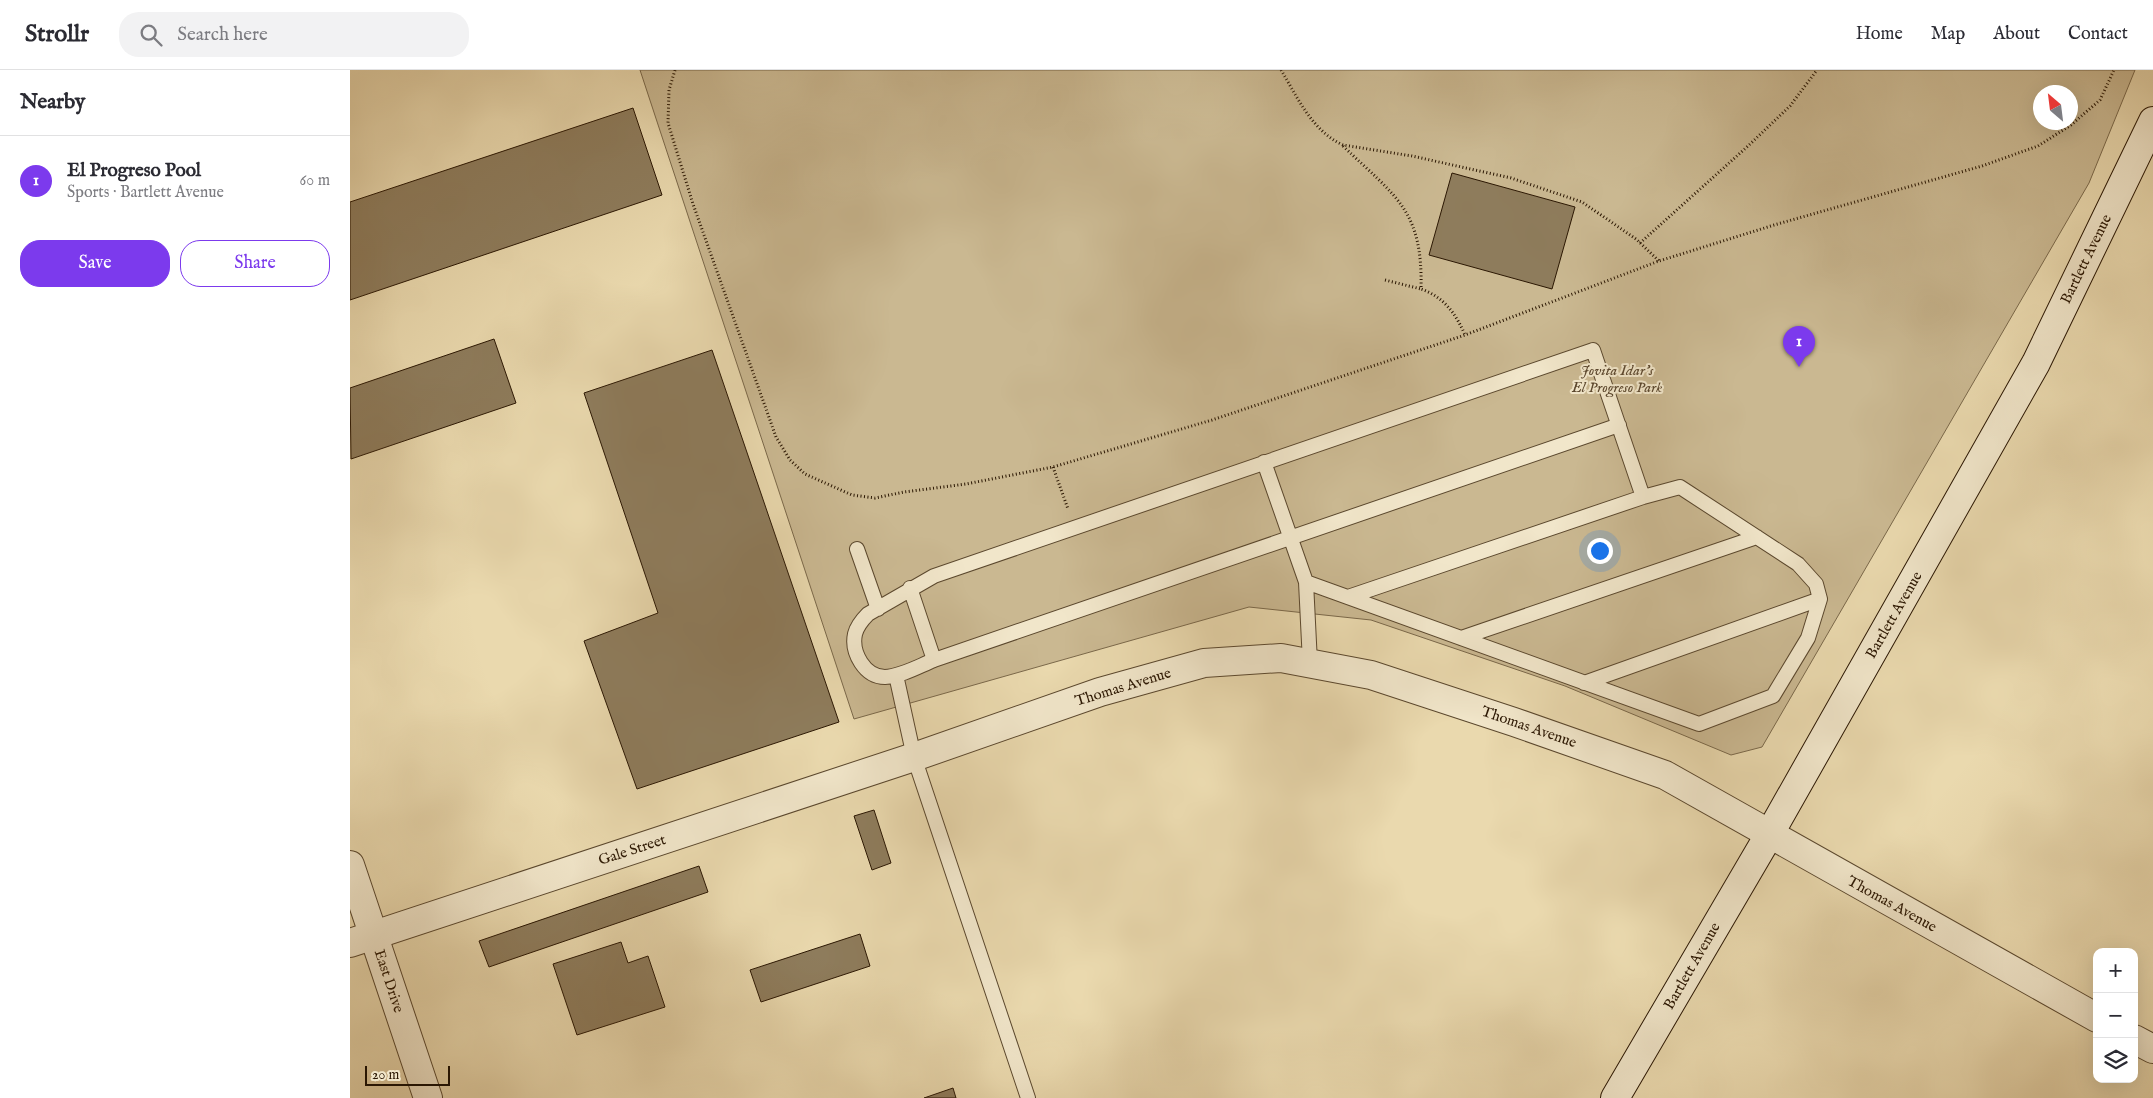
<!DOCTYPE html>
<meta charset="utf-8">
<style>
:root{--surface:#fff;--page:#f2f2f3;--text:#2b2b33;--muted:#7c7c81;--line:#e1e1e2;--accent:#7c3aed}
body{margin:0;font-family:"IM FELL English",serif;background:var(--page);color:var(--text)}
.controls{position:absolute;right:15px;bottom:15px;display:grid;overflow:hidden;border-radius:10px;box-shadow:0 5px 20px #0002}
.controls button{width:45px;height:45px;display:grid;place-items:center;padding:0;border:0;border-bottom:1px solid var(--line);background:var(--surface);color:var(--text);font:25px sans-serif}
.compass{position:absolute;left:1683px;top:15px;width:45px;height:45px;border-radius:50%;background:var(--surface);box-shadow:0 5px 20px #0002;rotate:332deg}
.scale{position:absolute;left:15px;bottom:12px;width:85px;box-sizing:border-box;padding-left:5px;border:2px solid #2b1703;border-top:0;font-size:14px;line-height:18px;white-space:nowrap;color:#2b1703;-webkit-text-stroke:4px #f1e6ca;paint-order:stroke}
.you{position:absolute;left:1249px;top:480px;width:18px;height:18px;margin:-12px;border:4px solid #fff;border-radius:50%;background:#1a73e8;box-shadow:0 0 0 8px #1a73e833}
.badge{display:grid;place-items:center;width:32px;height:32px;border-radius:50%;background:var(--accent);color:#fff;font-size:16px;font-weight:700}
.pin{position:absolute;translate:-50% -41px;filter:drop-shadow(0 1px 2px #0008)}
.pin::after{content:'';position:absolute;top:26px;width:18px;height:15px;background:inherit;clip-path:polygon(0 0,100% 0,50% 100%)}
.list{margin:0;padding:0;list-style:none}
h2{display:flex;justify-content:space-between;align-items:center;height:65px;margin:0;padding:0 20px;font-size:21px}
h2 small{font-size:16px;font-weight:400;color:var(--muted)}
.list li{display:grid;grid-template-columns:32px 1fr auto;gap:15px;align-items:center;box-sizing:border-box;height:90px;padding:0 20px;border-top:1px solid var(--line)}
.list b{display:block;font-size:19px;white-space:nowrap}
.list p{margin:0;font-size:16px;white-space:nowrap;color:var(--muted)}
.list em{font-size:16px;font-style:normal;color:var(--muted)}
.actions{display:flex;gap:10px;padding:15px 20px}
.actions a{flex:1;padding:11px 0;border:1px solid var(--accent);border-radius:20px;text-align:center;font-size:18px;color:var(--accent)}
.actions .main{background:var(--accent);color:#fff}
.icon{flex:none;width:28px;height:28px;fill:none;stroke:currentColor;stroke-width:2;stroke-linecap:round;stroke-linejoin:round}
.map{position:relative;flex:none;width:1803px;height:1028px;overflow:hidden}
header{display:flex;align-items:center;gap:30px;box-sizing:border-box;height:70px;padding:0 25px;background:var(--surface);border-bottom:1px solid var(--line)}
header strong{font-size:24px}
nav{display:flex;gap:28px;margin-inline-start:auto;font-size:18px}
.search{width:350px;height:45px;background:var(--page);display:flex;align-items:center;gap:12px;box-sizing:border-box;padding:0 18px;border-radius:20px;color:var(--muted);font-size:19px}
main{display:flex}
aside{flex:1;background:var(--surface)}
.map>svg:first-child{display:block}
.green{fill:#cab891;stroke:#7a684a;fill-rule:evenodd}
.building{fill:#8e7c5c;stroke:#2b1703}
.lines{fill:none;stroke-linecap:round;stroke-linejoin:round}
.service-casing{stroke:#5b482e;stroke-width:16}
.minor-casing{stroke:#5b482e;stroke-width:30}
.tertiary-casing{stroke:#5b482e;stroke-width:30}
.secondary-casing{stroke:#2b1703;stroke-width:30}
.path{stroke:#2b1703;stroke-width:3;stroke-dasharray:1 2.5;stroke-linecap:butt}
.service{stroke:#f1e6ca;stroke-width:14}
.minor{stroke:#f1e6ca;stroke-width:28}
.tertiary{stroke:#f1e6ca;stroke-width:28}
.secondary{stroke:#f1e6ca;stroke-width:28}
.labels{text-anchor:middle;dominant-baseline:central;stroke-width:4;stroke-linejoin:round;paint-order:stroke}
.street-label{font-size:15px;fill:#2b1703;stroke:#f1e6ca}
.park-label{font-size:15px;font-style:italic;fill:#5b472e;stroke:#f1e6ca}
</style>
<header>
<strong>Strollr</strong>
<div class="search"><svg class="icon" aria-label="search" viewBox="0 0 24 24"><circle cx="10" cy="10" r="6"/><path d="M15 15l6 6"/></svg>Search here</div>
<nav><a>Home</a><a>Map</a><a>About</a><a>Contact</a></nav>
</header>
<main>
<aside>
<h2>Nearby<small></small></h2>
<ul class="list">
<li><span class="badge">1</span><div><b>El Progreso Pool</b><p>Sports · Bartlett Avenue</p></div><em>60 m</em></li>
</ul>
<div class="actions"><a class="main">Save</a><a>Share</a></div>
</aside>
<div class="map">
<svg width="1803" height="1028" viewBox="0 0 1803 1028">
<rect width="100%" height="100%" fill="#ead9ae"/>
<filter id="stains"><feTurbulence type="fractalNoise" baseFrequency=".004" numOctaves="4"/><feColorMatrix values="0 0 0 0 .2 0 0 0 0 .09 0 0 0 0 .02 0 0 0 .5 -.17"/></filter>
<radialGradient id="worn" r=".72"><stop offset=".6" stop-color="#630" stop-opacity="0"/><stop offset="1" stop-color="#630" stop-opacity=".3"/></radialGradient>
<path class="green" d="M290,0H1785L1739,113L1412,677L1381,685L1215,616L1021,550L899,537L504,649ZM1690,22H1720V52H1690Z"/>
<path class="building" d="M283,38L312,125L0,230V132Z
M1102,103L1225,137L1202,219L1079,185Z
M144,269L166,333L1,389L0,318Z
M362,280L489,652L287,719L234,571L308,543L234,323Z
M524,740L541,793L522,800L504,746Z
M349,796L358,822L139,897L129,871Z
M510,864L520,896L411,932L400,900Z
M271,872L278,893L298,886L315,937L227,965L203,894Z
M603,1018L606,1028H574Z"/>
<g class="lines">
<g class="service-casing">
<path id="service" d="M914,392L956,512L1349,654L1423,626L1458,568L1470,529L1466,514L1448,494L1330,417L1293,427L1243,280L584,506L518,544C512,550 507,556 505,564C501,583 515,607 535,607C552,606 569,596 584,590L1269,355
M507,479L528,539
M956,512L960,593
M560,518L584,590
M998,527L1293,427
M1111,568L1407,467
M546,605L564,687L678,1028
M1234,613L1470,529"/>
</g>
<g class="minor-casing">
<path id="minor" d="M0,795L78,1028"/>
</g>
<g class="tertiary-casing">
<path id="tertiary" d="M0,873L564,687L750,622L854,593L931,588L1021,605L1164,652L1315,705L1747,948
M1784,969L1803,979"/>
</g>
<g class="secondary-casing">
<path id="secondary" d="M1265,1028L1419,765L1686,293L1803,51"/>
</g>
<path class="path" d="M325,0L319,20L318,53L343,134L426,367L440,390L455,404L502,425L525,428L554,422L616,414L703,397L862,350L1115,265L1309,191L1424,155L1632,96L1688,76L1721,55L1750,30L1764,0
M931,0C948,28 962,61 993,75L1062,86L1161,108L1232,132L1286,169L1309,191
M993,76C1046,127 1073,140 1071,219C1094,227 1106,244 1115,265
M1290,173L1398,76L1440,36L1467,0
M1035,210L1071,219
M703,397L718,439"/>
<use href="#service" class="service"/>
<use href="#minor" class="minor"/>
<use href="#tertiary" class="tertiary"/>
<use href="#secondary" class="secondary"/>
</g>
<g class="labels">
<g class="street-label">
<text transform="translate(1736 189) rotate(-64)">Bartlett Avenue</text>
<text transform="translate(1544 545) rotate(-60)">Bartlett Avenue</text>
<text transform="translate(773 617) rotate(-17)">Thomas Avenue</text>
<text transform="translate(1179 657) rotate(19)">Thomas Avenue</text>
<text transform="translate(282 780) rotate(-18)">Gale Street</text>
<text transform="translate(1542 834) rotate(29)">Thomas Avenue</text>
<text transform="translate(1342 896) rotate(-60)">Bartlett Avenue</text>
<text transform="translate(39 911) rotate(72)">East Drive</text>
</g>
<g class="park-label">
<text x="1267" y="300">Jovita Idar's<tspan x="1267" dy="17">El Progreso Park</tspan></text>
</g>
</g>
<rect width="100%" height="100%" filter="url(#stains)"/>
<rect width="100%" height="100%" fill="url(#worn)"/>
</svg>
<div class="controls">
<button>+</button>
<button>−</button>
<button><svg class="icon" aria-label="layers" viewBox="0 0 24 24"><path d="M12 4l9 5-9 5-9-5zM3 14l9 5 9-5"/></svg></button>
</div>
<svg class="compass" viewBox="-18 -18 36 36"><path d="M0-13l5 13h-10z" fill="#e53935"/><path d="M0 13l5-13h-10z" fill="#7c7c81"/></svg>
<div class="scale">20 m</div>
<div class="you"></div>
<div class="pin badge" style="left:1449px;top:297px">1</div>
</div>
</main>
